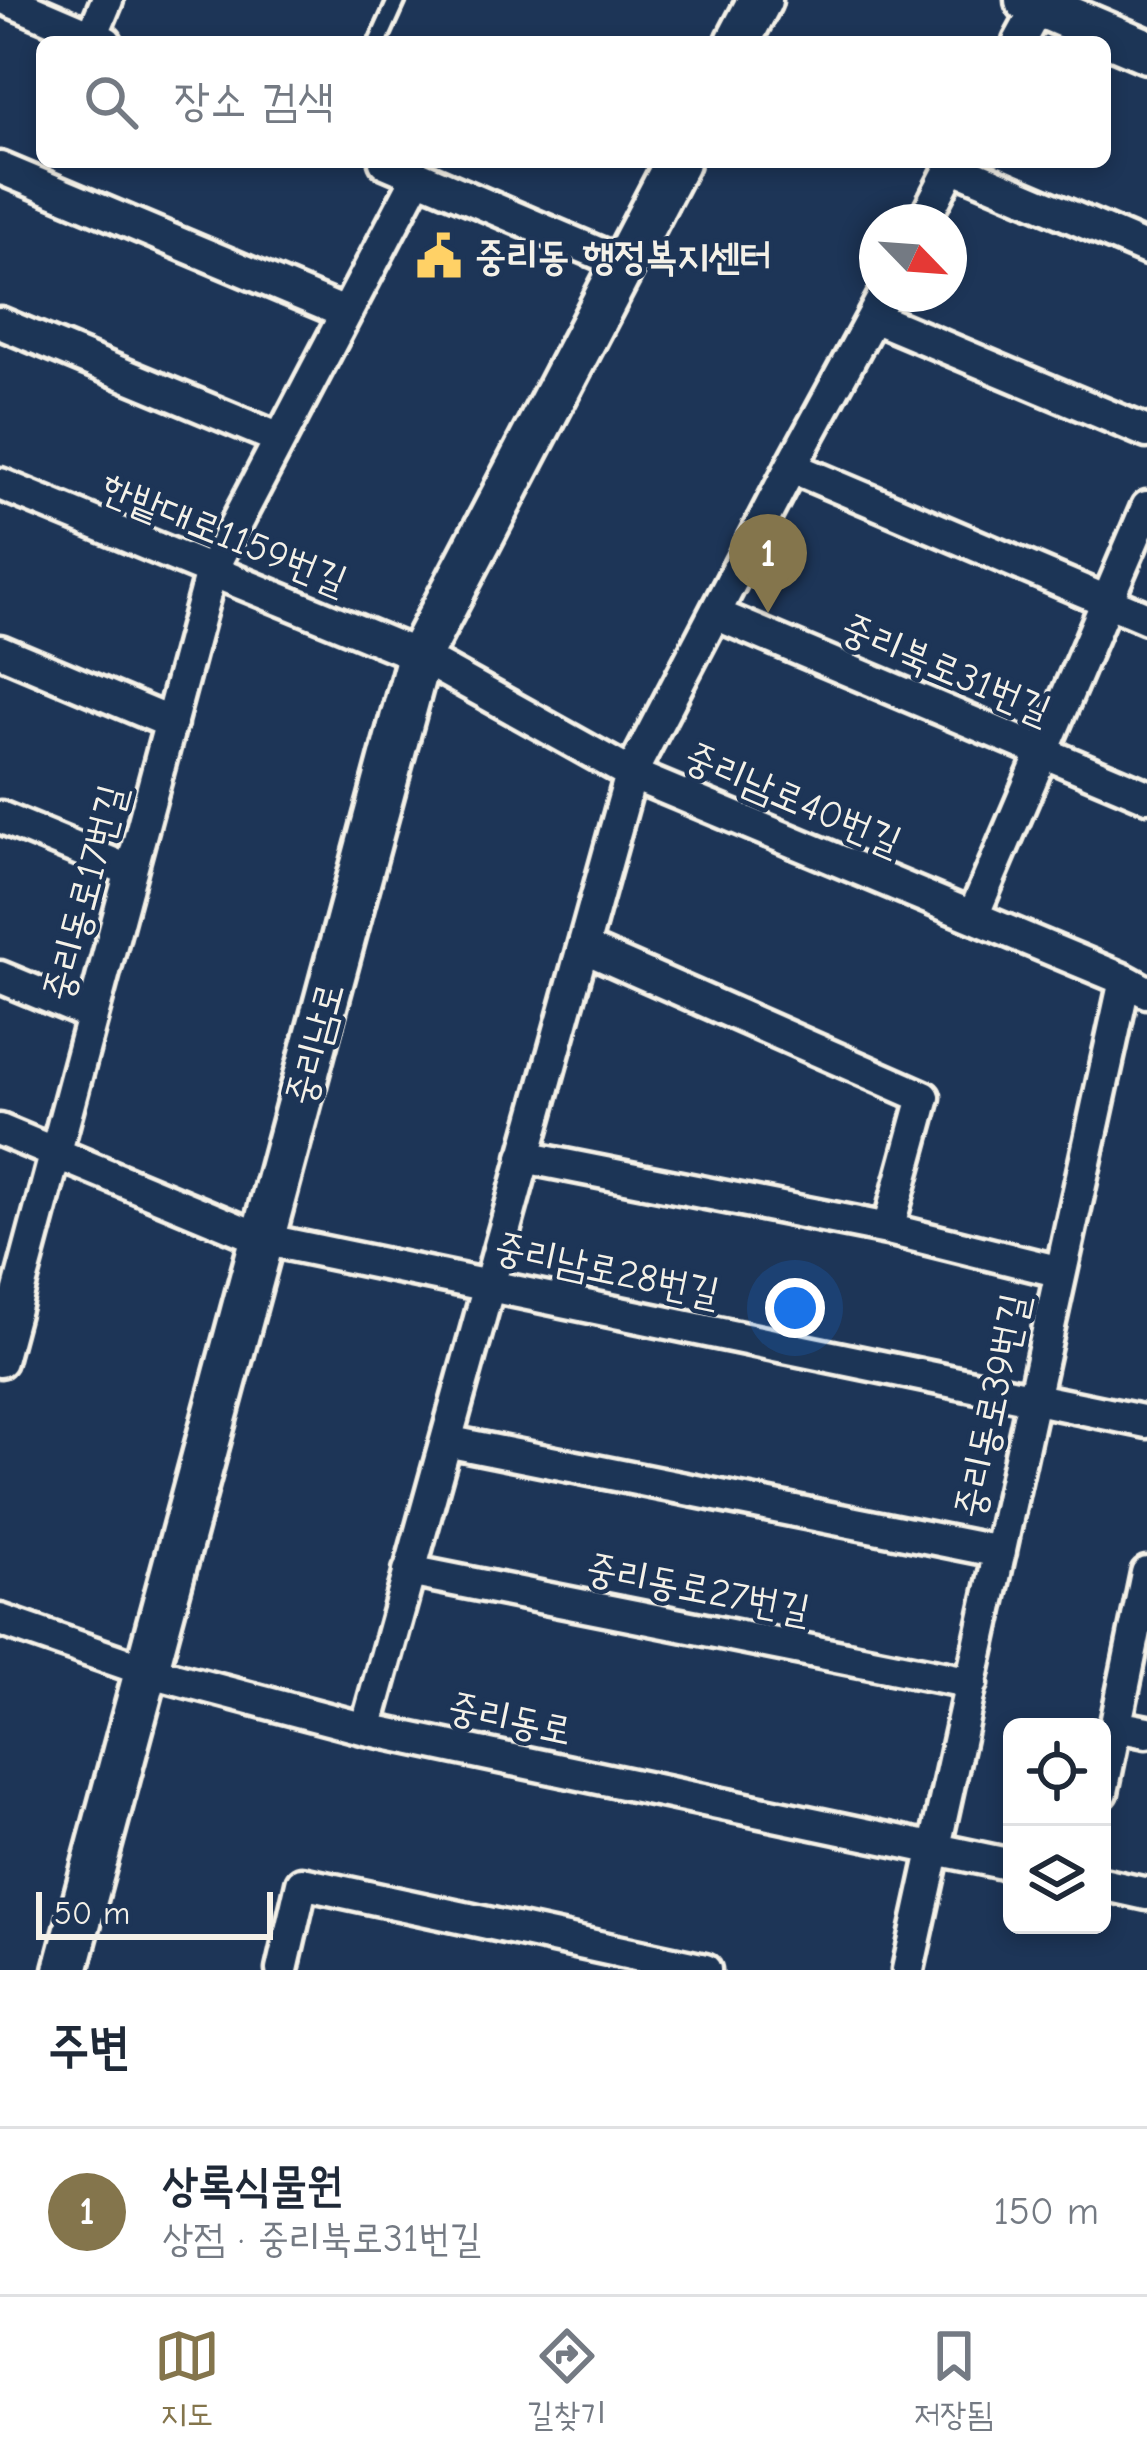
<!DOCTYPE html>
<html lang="ko">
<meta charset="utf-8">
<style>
:root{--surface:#fff;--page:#f2f2f3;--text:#1f2937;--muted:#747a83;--line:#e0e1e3;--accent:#84754c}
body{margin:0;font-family:"Comic Neue","Poor Story",sans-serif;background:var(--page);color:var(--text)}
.controls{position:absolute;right:36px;bottom:36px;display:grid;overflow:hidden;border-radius:18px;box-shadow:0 6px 18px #0003}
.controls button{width:108px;height:108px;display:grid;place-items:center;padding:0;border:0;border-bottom:3px solid var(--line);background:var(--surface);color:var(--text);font:60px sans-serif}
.compass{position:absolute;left:859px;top:204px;width:108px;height:108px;border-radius:50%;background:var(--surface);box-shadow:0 6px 18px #0003;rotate:115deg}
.scale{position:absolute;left:36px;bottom:30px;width:237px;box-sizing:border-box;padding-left:12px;border:6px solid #f4f1e8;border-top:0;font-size:33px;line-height:42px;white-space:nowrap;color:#f4f1e8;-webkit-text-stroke:9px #1d3557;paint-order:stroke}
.you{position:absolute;left:795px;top:1308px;width:42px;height:42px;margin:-30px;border:9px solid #fff;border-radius:50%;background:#1a73e8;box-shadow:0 0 0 18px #1a73e833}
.badge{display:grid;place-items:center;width:78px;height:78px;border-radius:50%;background:var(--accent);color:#fff;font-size:39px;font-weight:700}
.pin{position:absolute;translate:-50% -99px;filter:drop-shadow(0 3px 6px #0008)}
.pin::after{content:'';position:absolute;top:63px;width:42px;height:36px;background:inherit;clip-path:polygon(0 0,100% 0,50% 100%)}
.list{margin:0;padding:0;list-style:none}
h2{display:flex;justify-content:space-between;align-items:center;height:156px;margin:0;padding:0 48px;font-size:51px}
h2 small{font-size:39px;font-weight:400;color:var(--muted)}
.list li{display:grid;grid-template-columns:78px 1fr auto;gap:36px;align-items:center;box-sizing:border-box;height:168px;padding:0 48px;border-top:3px solid var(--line)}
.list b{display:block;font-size:45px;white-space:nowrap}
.list p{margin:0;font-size:39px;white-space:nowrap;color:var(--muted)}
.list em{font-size:39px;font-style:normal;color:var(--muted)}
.icon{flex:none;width:66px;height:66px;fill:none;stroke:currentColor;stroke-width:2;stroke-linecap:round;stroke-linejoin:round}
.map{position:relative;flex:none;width:1147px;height:1970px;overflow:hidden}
.search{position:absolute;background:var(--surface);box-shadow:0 6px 18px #0003;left:36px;right:36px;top:36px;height:132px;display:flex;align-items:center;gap:30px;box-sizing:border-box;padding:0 42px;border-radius:18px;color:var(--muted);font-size:45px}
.sheet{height:324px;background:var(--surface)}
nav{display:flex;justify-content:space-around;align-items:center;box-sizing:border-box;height:168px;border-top:3px solid var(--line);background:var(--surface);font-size:33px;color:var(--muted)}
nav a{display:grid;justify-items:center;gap:6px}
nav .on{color:var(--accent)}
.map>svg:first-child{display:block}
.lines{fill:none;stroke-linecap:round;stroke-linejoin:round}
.lane-casing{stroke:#f4f1e8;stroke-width:24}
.street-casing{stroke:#f4f1e8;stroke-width:39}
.secondary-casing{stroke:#f4f1e8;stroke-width:51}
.lane{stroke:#1d3557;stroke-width:15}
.street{stroke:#1d3557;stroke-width:30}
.secondary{stroke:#1d3557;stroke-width:42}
.labels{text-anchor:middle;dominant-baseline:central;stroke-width:9;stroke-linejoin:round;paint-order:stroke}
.poi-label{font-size:39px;font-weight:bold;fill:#f4f1e8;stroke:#1d3557;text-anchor:start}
.street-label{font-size:39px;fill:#f4f1e8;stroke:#1d3557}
</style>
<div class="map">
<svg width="1147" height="1970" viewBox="0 0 1147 1970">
<rect width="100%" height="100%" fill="#1d3557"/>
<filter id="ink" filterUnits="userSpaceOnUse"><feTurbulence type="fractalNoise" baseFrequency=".00833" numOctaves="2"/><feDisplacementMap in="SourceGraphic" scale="24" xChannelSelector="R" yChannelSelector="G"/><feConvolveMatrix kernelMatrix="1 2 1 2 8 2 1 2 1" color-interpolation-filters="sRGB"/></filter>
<g filter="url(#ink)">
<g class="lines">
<g class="lane-casing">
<path id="lane" d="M378,42L397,0"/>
</g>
<g class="street-casing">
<path id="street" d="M8,0L106,42
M92,36L107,0
M1019,42L1039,5
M385,162L624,264
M952,166L1147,249
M0,168L345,313
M923,222L954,162
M873,317L1147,432
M0,323L280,439
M791,467L1147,618
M0,484L419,656L631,774L1125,980L1147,992
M715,614L1147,796
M0,651L171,723
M0,817L131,871
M973,916L1147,507
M583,947L924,1097L888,1229
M0,977L92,1015
M0,1130L262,1239L1147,1422
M524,1157L888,1229L1061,1272
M0,1361L211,571L418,176
M446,1441L1000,1552
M409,1571L972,1683
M0,1620L147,1671L366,1729L1012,1865
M1116,1726L1147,1732
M366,1729L631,774L791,467L885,294
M1102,1792L1147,1573
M1102,1884L1147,1894
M282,1970L302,1883L705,1970
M908,1970L1125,980"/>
</g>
<g class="secondary-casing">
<path id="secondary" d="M1027,0L1147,51
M738,42L760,0
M66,1970L419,656L677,162"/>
</g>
<use href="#lane" class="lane"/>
<use href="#street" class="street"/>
<use href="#secondary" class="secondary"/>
</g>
</g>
<defs>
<g id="civic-bare" transform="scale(3.6)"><path d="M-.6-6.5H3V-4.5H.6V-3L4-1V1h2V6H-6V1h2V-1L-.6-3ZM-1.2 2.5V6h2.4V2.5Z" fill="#ffd166" stroke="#1d3557" stroke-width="2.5" paint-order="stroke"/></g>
</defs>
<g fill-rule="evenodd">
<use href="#civic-bare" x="439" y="256"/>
</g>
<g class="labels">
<g class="poi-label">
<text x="475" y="256">중리동 행정복지센터</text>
</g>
<g class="street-label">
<text transform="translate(224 534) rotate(22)">한밭대로1159번길</text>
<text transform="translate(946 669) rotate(23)">중리북로31번길</text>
<text transform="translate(793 799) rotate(23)">중리남로40번길</text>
<text transform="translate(85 893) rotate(-75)">중리동로17번길</text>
<text transform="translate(315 1044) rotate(-75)">중리남로</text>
<text transform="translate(607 1270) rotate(12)">중리남로28번길</text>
<text transform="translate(992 1406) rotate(-78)">중리동로39번길</text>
<text transform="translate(698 1589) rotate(11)">중리동로27번길</text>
<text transform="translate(510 1719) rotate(12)">중리동로</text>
</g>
</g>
</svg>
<div class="controls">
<button><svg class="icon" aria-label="locate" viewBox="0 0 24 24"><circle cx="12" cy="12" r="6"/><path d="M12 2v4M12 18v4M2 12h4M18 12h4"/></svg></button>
<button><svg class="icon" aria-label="layers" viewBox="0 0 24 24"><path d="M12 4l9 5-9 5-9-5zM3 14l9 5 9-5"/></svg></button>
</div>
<svg class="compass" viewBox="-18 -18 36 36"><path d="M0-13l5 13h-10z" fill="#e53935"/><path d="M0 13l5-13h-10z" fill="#747a83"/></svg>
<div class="scale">50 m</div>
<div class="you"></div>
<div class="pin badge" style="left:768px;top:613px">1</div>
<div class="search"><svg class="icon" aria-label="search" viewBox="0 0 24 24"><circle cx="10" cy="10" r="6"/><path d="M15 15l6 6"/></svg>장소 검색</div>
</div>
<section class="sheet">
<h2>주변<small></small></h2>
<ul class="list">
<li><span class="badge">1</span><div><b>상록식물원</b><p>상점 · 중리북로31번길</p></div><em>150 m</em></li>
</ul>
</section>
<nav>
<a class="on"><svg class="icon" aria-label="map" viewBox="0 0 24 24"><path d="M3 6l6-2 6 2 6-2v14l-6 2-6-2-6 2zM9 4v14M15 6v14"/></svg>지도</a>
<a><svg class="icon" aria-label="directions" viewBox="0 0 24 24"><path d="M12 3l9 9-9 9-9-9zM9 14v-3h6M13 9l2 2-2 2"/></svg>길찾기</a>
<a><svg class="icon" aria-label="saved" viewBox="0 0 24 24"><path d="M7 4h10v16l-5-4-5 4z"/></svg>저장됨</a>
</nav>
